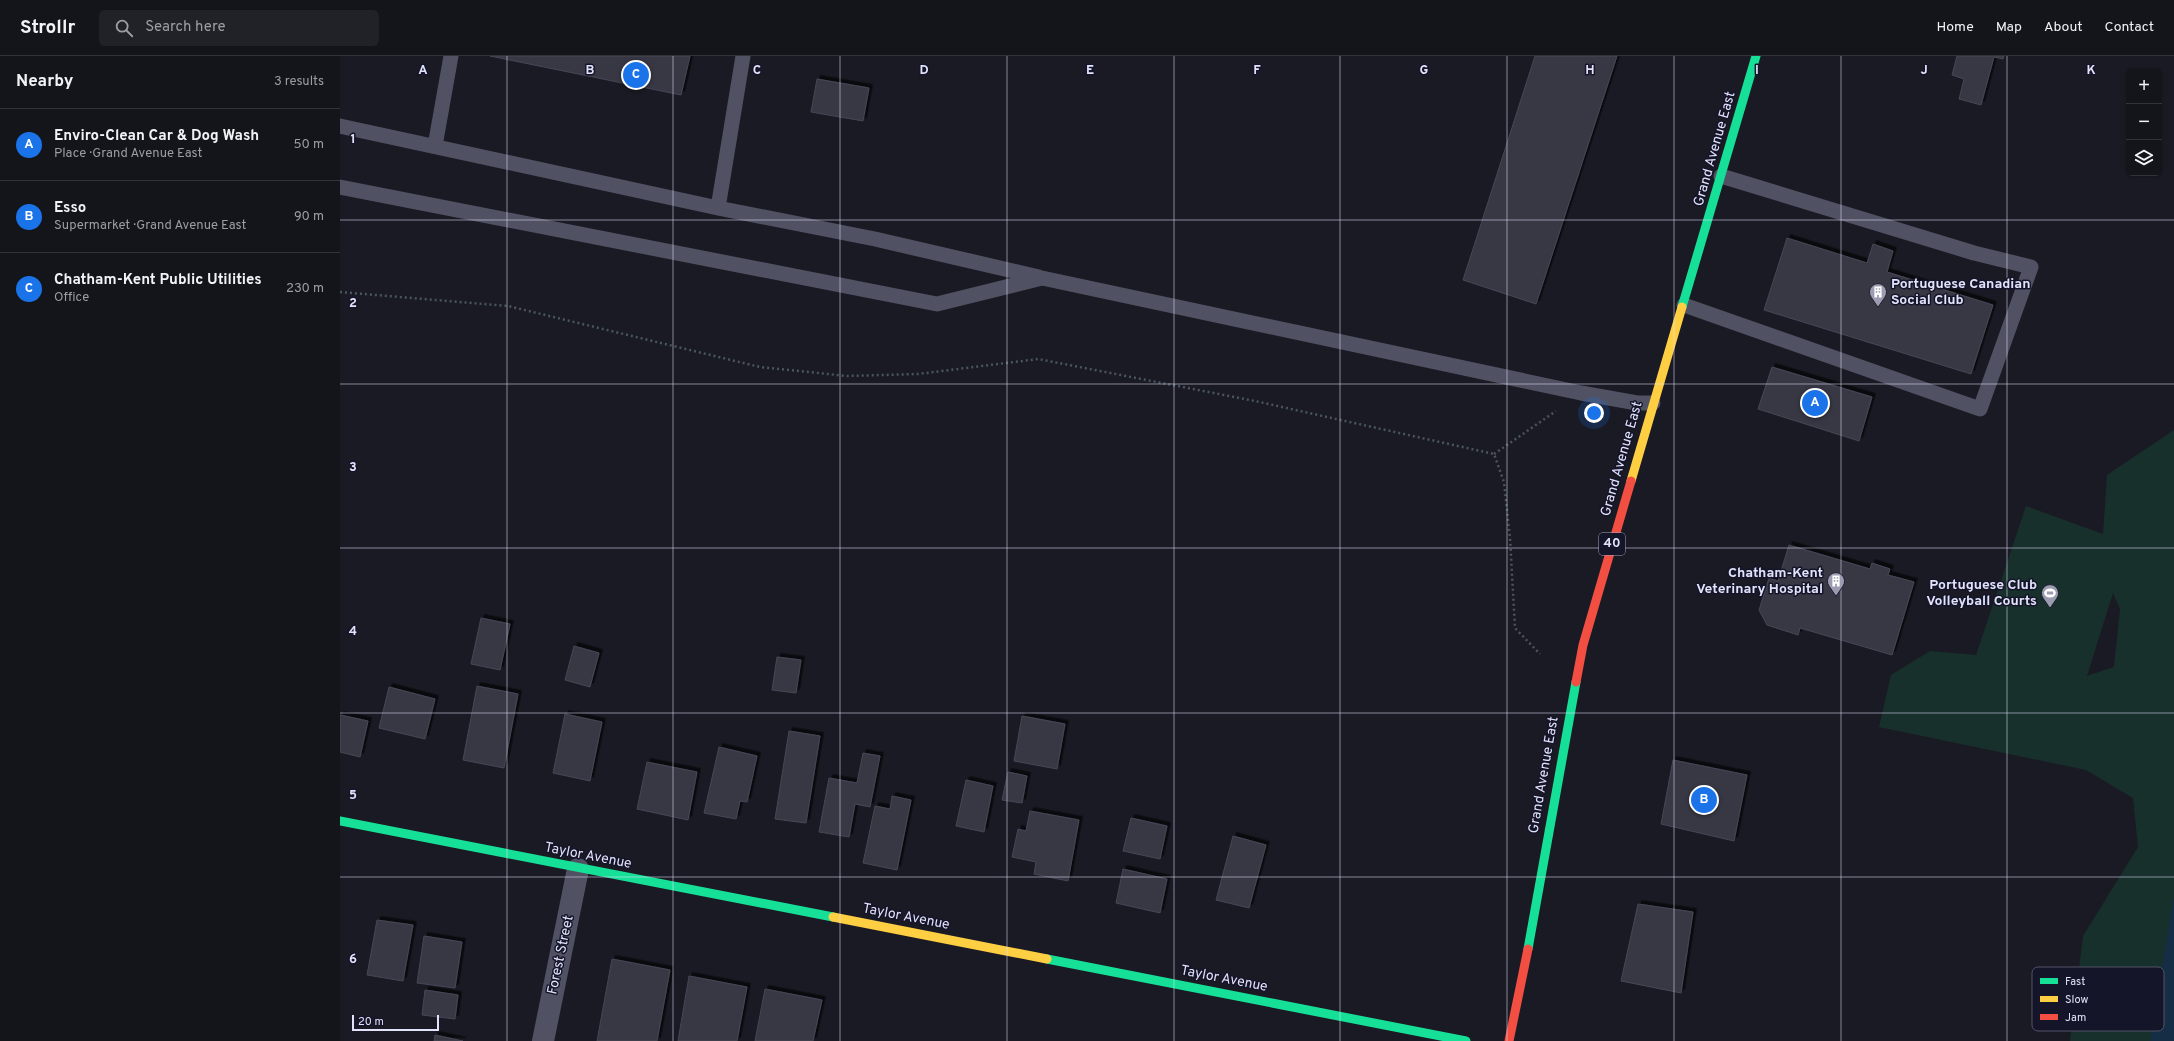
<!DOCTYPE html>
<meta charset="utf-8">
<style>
:root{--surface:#14141b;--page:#212128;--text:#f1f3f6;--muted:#9d9ea3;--line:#33333a;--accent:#1a73e8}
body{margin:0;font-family:Overpass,sans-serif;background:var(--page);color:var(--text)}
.controls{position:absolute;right:12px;top:12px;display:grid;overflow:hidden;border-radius:6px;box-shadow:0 1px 3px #0004}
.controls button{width:36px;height:36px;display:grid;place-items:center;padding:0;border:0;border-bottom:1px solid var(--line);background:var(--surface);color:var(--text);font:20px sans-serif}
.scale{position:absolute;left:12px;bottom:10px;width:87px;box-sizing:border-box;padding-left:4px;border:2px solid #e1e2fb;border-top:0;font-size:11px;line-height:14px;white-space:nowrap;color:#e1e2fb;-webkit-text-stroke:3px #151529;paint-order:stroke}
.you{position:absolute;left:1254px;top:357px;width:14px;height:14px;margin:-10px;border:3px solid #fff;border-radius:50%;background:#1a73e8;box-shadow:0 0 0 6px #1a73e833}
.badge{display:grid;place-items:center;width:26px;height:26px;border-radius:50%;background:var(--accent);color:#fff;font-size:13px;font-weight:700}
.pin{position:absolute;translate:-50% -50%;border:2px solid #fff;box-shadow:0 1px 4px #0006}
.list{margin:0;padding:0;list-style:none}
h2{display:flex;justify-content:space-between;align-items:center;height:52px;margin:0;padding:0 16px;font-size:17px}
h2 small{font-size:13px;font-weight:400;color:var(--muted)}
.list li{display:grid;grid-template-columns:26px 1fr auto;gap:12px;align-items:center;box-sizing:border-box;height:72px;padding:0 16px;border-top:1px solid var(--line)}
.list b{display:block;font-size:15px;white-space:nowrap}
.list p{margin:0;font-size:13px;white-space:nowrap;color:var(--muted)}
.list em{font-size:13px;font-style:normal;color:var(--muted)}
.icon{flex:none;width:22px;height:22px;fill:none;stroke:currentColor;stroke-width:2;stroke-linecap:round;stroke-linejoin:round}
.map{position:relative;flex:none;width:1834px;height:985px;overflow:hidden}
header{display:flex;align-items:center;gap:24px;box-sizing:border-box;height:56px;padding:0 20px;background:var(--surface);border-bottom:1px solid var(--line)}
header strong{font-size:19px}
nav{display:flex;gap:22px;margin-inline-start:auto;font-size:14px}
.search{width:280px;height:36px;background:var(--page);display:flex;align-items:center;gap:10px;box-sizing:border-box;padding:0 14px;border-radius:6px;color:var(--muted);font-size:15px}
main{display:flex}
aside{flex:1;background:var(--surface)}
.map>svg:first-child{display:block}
.green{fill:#18302c;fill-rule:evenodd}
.water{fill:#152e45}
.building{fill:#393945;stroke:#464656;filter:url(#shadow)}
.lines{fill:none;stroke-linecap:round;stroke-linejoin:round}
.path{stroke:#49565d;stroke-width:2.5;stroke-dasharray:2 3;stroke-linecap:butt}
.lane{stroke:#505263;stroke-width:15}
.street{stroke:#505263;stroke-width:22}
.fast{stroke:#16e098;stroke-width:9}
.slow{stroke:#ffcf43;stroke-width:9}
.jam{stroke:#f24e42;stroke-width:9}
.grid{fill:none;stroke:#e1e2fb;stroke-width:1;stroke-opacity:0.55}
.labels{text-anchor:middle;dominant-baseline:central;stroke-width:3;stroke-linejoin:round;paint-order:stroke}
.shield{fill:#151529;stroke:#a4a4bc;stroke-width:1}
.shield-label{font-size:13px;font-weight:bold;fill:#e1e2fb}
.street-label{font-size:14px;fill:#e1e2fb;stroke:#151529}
.poi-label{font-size:14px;font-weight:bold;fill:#e1e2fb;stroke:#151529;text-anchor:end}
.key{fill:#151529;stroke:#525268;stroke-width:1}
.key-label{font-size:11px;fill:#e1e2fb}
.grid-label{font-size:13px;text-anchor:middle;font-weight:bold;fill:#e1e2fb;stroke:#151529;stroke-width:3;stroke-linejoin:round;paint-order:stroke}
</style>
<header>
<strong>Strollr</strong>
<div class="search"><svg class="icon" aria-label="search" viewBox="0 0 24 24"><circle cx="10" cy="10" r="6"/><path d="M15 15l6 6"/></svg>Search here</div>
<nav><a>Home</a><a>Map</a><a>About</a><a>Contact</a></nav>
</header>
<main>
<aside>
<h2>Nearby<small>3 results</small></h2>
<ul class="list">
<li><span class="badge">A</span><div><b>Enviro-Clean Car &amp; Dog Wash</b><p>Place · Grand Avenue East</p></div><em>50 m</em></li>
<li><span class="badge">B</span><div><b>Esso</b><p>Supermarket · Grand Avenue East</p></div><em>90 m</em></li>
<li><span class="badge">C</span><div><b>Chatham-Kent Public Utilities</b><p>Office</p></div><em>230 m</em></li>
</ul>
</aside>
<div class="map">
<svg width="1834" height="985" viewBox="0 0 1834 985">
<defs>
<filter id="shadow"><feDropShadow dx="3.5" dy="-3.5" stdDeviation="0" flood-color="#0009"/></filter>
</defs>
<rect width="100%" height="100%" fill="#1a1a24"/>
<path class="green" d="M1834,374V841L1824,985H1730L1743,880L1798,791L1793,742L1746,714L1539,671L1551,619L1590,595L1636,599L1686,450L1763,478L1767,419ZM1773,537L1780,553L1774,611L1747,620Z"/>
<path class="water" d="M1834,840V985H1810Z"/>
<path class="building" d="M150,0H350L341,39Z
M1195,0H1277L1196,248L1123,224Z
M1617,0H1664L1663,3L1654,1L1641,49L1619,43L1624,23L1612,19Z
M477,23L529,32L523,65L471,56Z
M1447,182L1527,207L1533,188L1553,195L1547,216L1653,249L1631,318L1424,254Z
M1432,311L1532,341L1519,385L1418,353Z
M1449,489L1530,513L1532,507L1550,513L1548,519L1574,526L1552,599L1460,572L1458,579L1427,569L1419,554L1429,522L1438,525Z
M141,562L170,568L160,614L131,608Z
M234,590L259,597L250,631L225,624Z
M437,601L461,604L456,637L432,634Z
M137,630L178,638L164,712L123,704Z
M49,631L95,643L85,683L39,672Z
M225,658L262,666L250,725L213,717Z
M0,659L28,665L20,701L0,696Z
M682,660L725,668L717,713L674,705Z
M449,675L480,680L466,767L435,763Z
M379,691L417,700L407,746L400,745L396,763L364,757Z
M523,697L540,700L530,751L515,748L509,781L479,776L489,722L517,727Z
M1333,704L1407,719L1394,785L1321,768Z
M307,706L357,716L348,764L297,753Z
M668,716L687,720L682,747L662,744Z
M626,724L653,730L644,776L616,770Z
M552,740L571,744L557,814L523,807L535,750L550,753Z
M690,755L739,764L728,825L694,818L696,806L672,801L678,773L686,775Z
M791,762L827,770L820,803L783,795Z
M893,780L926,789L909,852L876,844Z
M783,813L827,823L820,857L776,847Z
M1298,848L1353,856L1341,937L1281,925Z
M37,864L73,869L63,925L27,919Z
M84,880L122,886L115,932L77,927Z
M272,903L330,914L317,985H257Z
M349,920L407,931L397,985H338Z
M425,933L482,944L473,985H415Z
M85,934L118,939L115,963L82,959Z
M95,979L123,985H94Z"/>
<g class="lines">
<path class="path" d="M0,236L168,250L420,311L507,320L578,318L698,303L915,345L1154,398L1164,426L1170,482L1175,572L1200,598
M1154,398L1216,355"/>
<path class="lane" d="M0,70L378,152L535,183L699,221
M95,90L111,0
M0,131L597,248L702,222L1241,337L1297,347H1313
M378,152L403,0
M1344,249L1640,353L1691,211L1634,197L1381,120"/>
<path class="street" d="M203,985L238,813"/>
<path class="fast" d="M1342,251L1416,0
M0,765L493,861
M1188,893L1236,626
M707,903L1126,985"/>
<path class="slow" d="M1291,425L1342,251
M493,861L707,903"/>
<path class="jam" d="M1236,626L1243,589L1291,425
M1169,985L1188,893"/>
</g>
<path class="grid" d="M167,0V985M333,0V985M500,0V985M667,0V985M834,0V985M1000,0V985M1167,0V985M1334,0V985M1501,0V985M1667,0V985M0,164H1834M0,328H1834M0,492H1834M0,657H1834M0,821H1834"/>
<defs>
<g id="building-pin" transform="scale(0.9)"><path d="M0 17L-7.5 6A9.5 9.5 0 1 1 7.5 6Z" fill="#9b9cb0" stroke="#151529"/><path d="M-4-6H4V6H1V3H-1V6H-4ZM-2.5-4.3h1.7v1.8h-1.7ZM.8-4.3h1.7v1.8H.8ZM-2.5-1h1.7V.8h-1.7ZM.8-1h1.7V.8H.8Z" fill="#fff"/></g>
<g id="stadium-pin" transform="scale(0.9)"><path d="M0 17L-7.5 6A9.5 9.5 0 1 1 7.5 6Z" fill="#9b9cb0" stroke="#151529"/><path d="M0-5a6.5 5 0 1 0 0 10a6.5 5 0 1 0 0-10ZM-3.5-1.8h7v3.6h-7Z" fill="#fff"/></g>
</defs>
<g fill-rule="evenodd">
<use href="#building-pin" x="1538" y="236"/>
<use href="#building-pin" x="1496" y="525"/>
<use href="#stadium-pin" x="1710" y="537"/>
</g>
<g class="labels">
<rect class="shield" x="1259" y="477" width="26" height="22" rx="3"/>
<g class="shield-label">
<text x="1272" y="488">40</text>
</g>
<g class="street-label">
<text transform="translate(1375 93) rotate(-74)">Grand Avenue East</text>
<text transform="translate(1282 403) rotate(-74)">Grand Avenue East</text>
<text transform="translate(1204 719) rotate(-80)">Grand Avenue East</text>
<text transform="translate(248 800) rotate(11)">Taylor Avenue</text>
<text transform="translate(566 861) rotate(11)">Taylor Avenue</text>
<text transform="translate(221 899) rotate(-78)">Forest Street</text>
<text transform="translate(884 923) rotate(11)">Taylor Avenue</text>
</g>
<g class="poi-label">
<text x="1551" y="228" text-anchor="start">Portuguese Canadian<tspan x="1551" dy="16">Social Club</tspan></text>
<text x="1483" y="517">Chatham-Kent<tspan x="1483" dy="16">Veterinary Hospital</tspan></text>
<text x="1697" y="529">Portuguese Club<tspan x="1697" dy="16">Volleyball Courts</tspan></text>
</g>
</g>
<rect x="1692" y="911" width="132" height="64" rx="6" class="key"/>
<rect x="1700" y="922" width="18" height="6" fill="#16e098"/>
<rect x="1700" y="940" width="18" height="6" fill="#ffcf43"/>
<rect x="1700" y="958" width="18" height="6" fill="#f24e42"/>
<g class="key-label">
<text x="1725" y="929">Fast</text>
<text x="1725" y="947">Slow</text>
<text x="1725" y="965">Jam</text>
</g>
<g class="grid-label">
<text x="83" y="18">A</text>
<text x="250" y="18">B</text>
<text x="417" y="18">C</text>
<text x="584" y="18">D</text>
<text x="750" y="18">E</text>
<text x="917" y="18">F</text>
<text x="1084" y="18">G</text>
<text x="1250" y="18">H</text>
<text x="1417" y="18">I</text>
<text x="1584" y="18">J</text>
<text x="1751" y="18">K</text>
<text x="13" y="87">1</text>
<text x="13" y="251">2</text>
<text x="13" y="415">3</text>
<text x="13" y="579">4</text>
<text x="13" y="743">5</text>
<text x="13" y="907">6</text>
</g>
</svg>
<div class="controls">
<button>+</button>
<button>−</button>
<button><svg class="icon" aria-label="layers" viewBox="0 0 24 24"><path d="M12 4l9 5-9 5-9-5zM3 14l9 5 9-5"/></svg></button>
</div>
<div class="scale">20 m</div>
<div class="you"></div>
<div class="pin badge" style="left:1475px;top:347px">A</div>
<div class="pin badge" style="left:1364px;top:744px">B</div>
<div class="pin badge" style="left:296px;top:19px">C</div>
</div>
</main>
